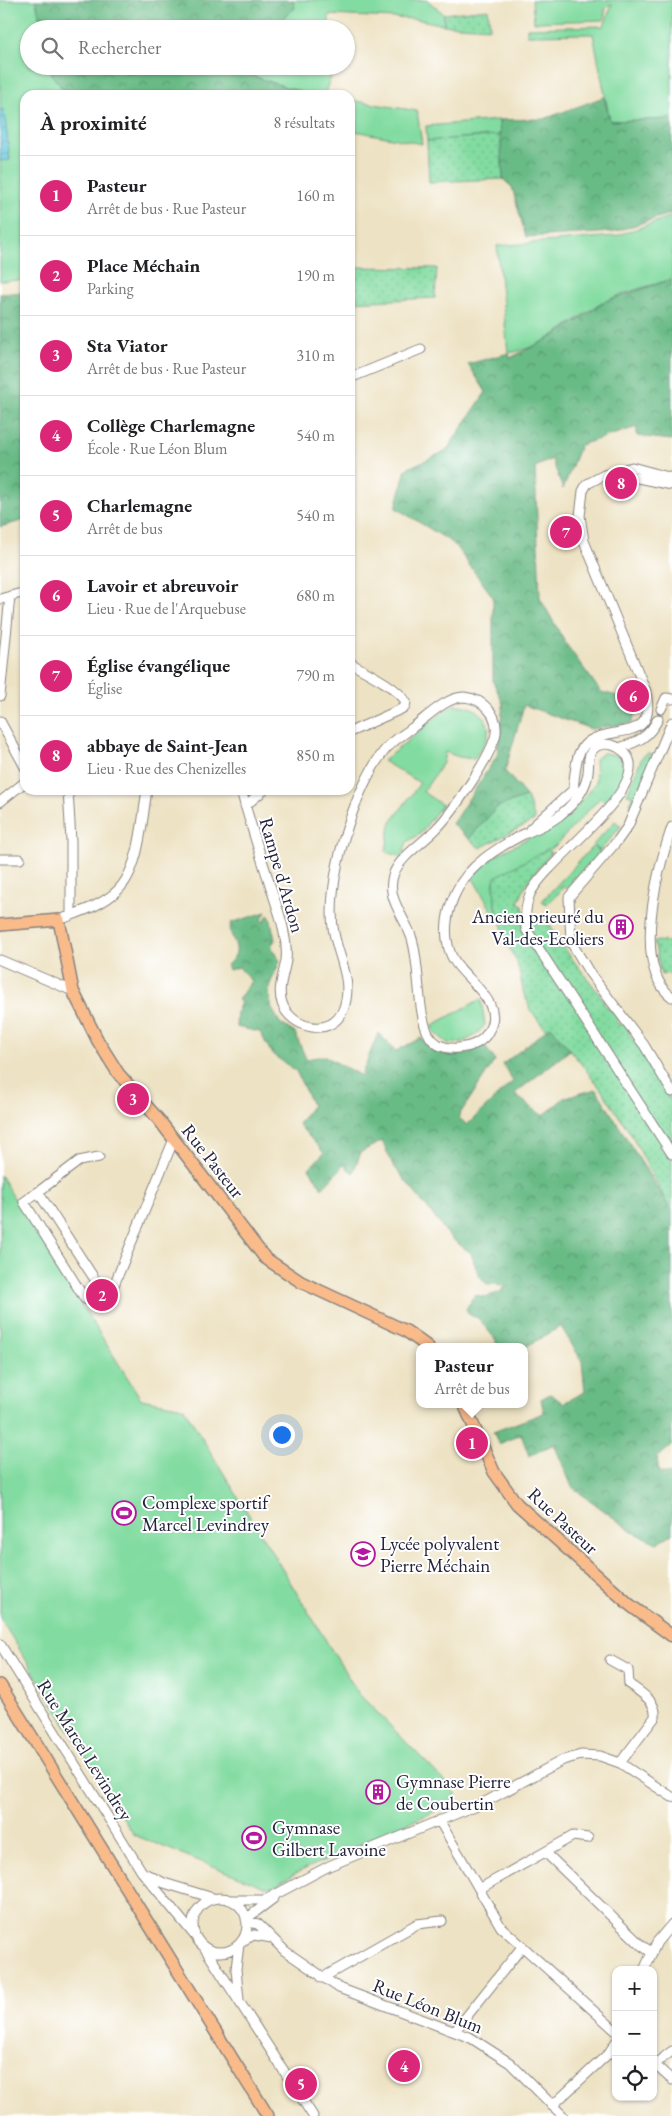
<!DOCTYPE html>
<html lang="fr">
<meta charset="utf-8">
<style>
:root{--surface:#fff;--page:#f2f2f2;--text:#202124;--muted:#757577;--line:#e0e0e0;--accent:#db2777}
body{margin:0;font-family:"EB Garamond",serif;background:var(--page);color:var(--text)}
.controls{position:absolute;right:15px;bottom:15px;display:grid;overflow:hidden;border-radius:10px;box-shadow:0 1px 4px #0004}
.controls button{width:45px;height:45px;display:grid;place-items:center;padding:0;border:0;border-bottom:1px solid var(--line);background:var(--surface);color:var(--text);font:25px sans-serif}
.you{position:absolute;left:281px;top:1434px;width:18px;height:18px;margin:-12px;border:4px solid #fff;border-radius:50%;background:#1a73e8;box-shadow:0 0 0 8px #1a73e833}
.badge{display:grid;place-items:center;width:32px;height:32px;border-radius:50%;background:var(--accent);color:#fff;font-size:16px;font-weight:700}
.pin{position:absolute;translate:-50% -50%;border:2px solid #fff;box-shadow:0 1px 5px #0006}
.popup{position:absolute;left:416px;top:1343px;width:112px;height:65px;box-sizing:border-box;display:grid;place-content:center;border-radius:10px;background:var(--surface);filter:drop-shadow(0 1px 4px #0005);font-size:16px;white-space:nowrap;color:var(--muted)}
.popup b{font-size:19px;color:var(--text)}
.popup::after{content:'';position:absolute;left:50%;top:100%;margin-left:-10px;border:10px solid transparent;border-top-color:var(--surface)}
.list{margin:0;padding:0;list-style:none}
h2{display:flex;justify-content:space-between;align-items:center;height:65px;margin:0;padding:0 20px;font-size:21px}
h2 small{font-size:16px;font-weight:400;color:var(--muted)}
.list li{display:grid;grid-template-columns:32px 1fr auto;gap:15px;align-items:center;box-sizing:border-box;height:80px;padding:0 20px;border-top:1px solid var(--line)}
.list b{display:block;font-size:19px;white-space:nowrap}
.list p{margin:0;font-size:16px;white-space:nowrap;color:var(--muted)}
.list em{font-size:16px;font-style:normal;color:var(--muted)}
.icon{flex:none;width:28px;height:28px;fill:none;stroke:currentColor;stroke-width:2;stroke-linecap:round;stroke-linejoin:round}
.map{position:relative;flex:none;width:672px;height:2116px;overflow:hidden}
.search{position:absolute;background:var(--surface);box-shadow:0 1px 4px #0004;left:20px;top:20px;width:335px;height:55px;display:flex;align-items:center;gap:12px;box-sizing:border-box;padding:0 18px;border-radius:28px;color:var(--muted);font-size:19px}
.panel{position:absolute;background:var(--surface);box-shadow:0 1px 4px #0004;left:20px;top:90px;width:335px;height:705px;border-radius:15px}
.map>svg:first-child{display:block}
.grass{fill:#82dba0;stroke:#527e6e}
.forest{fill:url(#forest-crowns);stroke:#466e60}
.park{fill:url(#park-dots);stroke:#527e6e}
.water{fill:url(#water-waves);stroke:#40748a}
.lines{fill:none;stroke-linecap:round;stroke-linejoin:round}
.minor-casing{stroke:#88827f;stroke-width:11}
.major-casing{stroke:#88827f;stroke-width:14}
.minor{stroke:#fff;stroke-width:9}
.major{stroke:#fabb8b;stroke-width:11}
.labels{text-anchor:middle;dominant-baseline:central;stroke-width:4;stroke-linejoin:round;paint-order:stroke}
.street-label{font-size:19px;fill:#22223b;stroke:#fff}
.poi-label{font-size:19px;fill:#22223b;stroke:#fff;text-anchor:start}
</style>
<div class="map">
<svg width="672" height="2116" viewBox="0 0 672 2116">
<defs>
<pattern id="forest-crowns" width="20" height="18" patternUnits="userSpaceOnUse" patternTransform="scale(1.25)"><rect width="20" height="18" fill="#69bb86"/><path d="M2 6a3 3 0 1 1 6 0M12 15a3 3 0 1 1 6 0" fill="none" stroke="#56986f"/></pattern>
<pattern id="park-dots" width="8" height="8" patternUnits="userSpaceOnUse" patternTransform="scale(1.25)"><rect width="8" height="8" fill="#82dba0"/><path d="M2 2h.1M6 6h.1" fill="none" stroke="#70bc8b" stroke-width="1.8" stroke-linecap="round"/></pattern>
<pattern id="water-waves" width="16" height="10" patternUnits="userSpaceOnUse" patternTransform="scale(1.25)"><rect width="16" height="10" fill="#5ec7da"/><path d="M0 5q4-4 8 0t8 0" fill="none" stroke="#4da1b2"/></pattern>
</defs>
<rect width="100%" height="100%" fill="#fff"/>
<filter id="ink" filterUnits="userSpaceOnUse"><feTurbulence type="fractalNoise" baseFrequency=".02" numOctaves="2"/><feDisplacementMap in="SourceGraphic" scale="10" xChannelSelector="R" yChannelSelector="G"/><feConvolveMatrix kernelMatrix="1 2 1 2 8 2 1 2 1" color-interpolation-filters="sRGB"/></filter>
<filter id="wash" filterUnits="userSpaceOnUse"><feTurbulence type="fractalNoise" baseFrequency=".0096" numOctaves="4" result="noise"/><feDisplacementMap in="SourceGraphic" scale="20" xChannelSelector="R" yChannelSelector="G"/><feGaussianBlur stdDeviation="1.12" result="paint"/><feColorMatrix in="noise" values="0 0 0 0 0 0 0 0 0 0 0 0 0 0 0 0 0 1.4 0 .05"/><feComposite in="paint" operator="in"/></filter>
<g filter="url(#wash)">
<rect width="100%" height="100%" fill="#ede2c3"/>
<path class="grass" d="M0,0H36L42,29H29V66H50L51,74L68,95H25V280L0,281V161L4,110H0Z
M293,0H427L444,14V25L416,19L329,15V29H270L294,8Z
M532,0H672V119L610,121L593,34L527,35V28L604,26L612,4L606,7L604,20L534,22Z
M244,66H330L331,77L324,95H310L247,74Z
M350,100L417,111L422,144L350,130Z
M499,120L500,135L427,141L426,126Z
M672,216V279C651,286 626,291 606,301C572,319 547,348 508,353L497,246L616,236Z
M454,705C471,704 491,714 488,735C487,742 478,752 474,759L459,757L445,752L443,763L423,792L442,805L420,834L407,842L402,857L386,852L390,824L420,783L383,761L444,711Z
M603,753C640,755 618,787 607,804L600,798L555,846L494,881L495,903L500,922L498,921L472,877L495,856L569,816L596,782L595,759Z
M648,753L654,755L651,763H649L647,775L645,774L646,777L641,785L634,807L630,803L632,795L627,794L642,757Z
M615,821L621,826L600,851L593,845Z
M593,846L601,853L575,878L573,877L571,880L573,882L566,889L562,886L561,888L562,890L547,904L542,901Z
M481,999L485,1025C474,1038 465,1043 449,1044L434,1032L433,1025Z
M0,1175L16,1201L19,1198L81,1304L141,1399L183,1407L358,1693L456,1793V1802L296,1873L275,1886L265,1887L134,1835L0,1618Z"/>
<path class="forest" d="M36,0H293L295,8L270,29H42Z
M50,66H244L247,74L310,95L254,93L253,95H68L51,74Z
M604,97L610,121L672,119V213L614,232L526,237L512,187L503,179L499,120L544,119Z
M672,279V440L637,436V427L580,445L563,489L552,459L535,467L540,598L566,644L601,692L629,699L635,714L632,723L591,729L524,705L505,771L527,797L497,807L469,839L452,824L497,756L503,704L493,681V597L453,543L396,508L406,469L446,451L486,392L468,364L509,353L510,358L556,335L606,301Z
M25,292V463L22,464L25,485V520L0,527V294Z
M266,912L261,920L263,922L268,915L270,917L275,940L271,946L280,961L270,984L269,995L272,1009L280,1023L295,1033L306,1059L325,1056L361,1076L378,1033L396,1051L421,1038C443,1061 457,1060 484,1045L495,1060L458,1117L467,1125L513,1081L503,1064L551,1026L570,1050L514,1094L543,1116L564,1098L596,1089L672,1212V1445L657,1458L659,1473L672,1474V1534L657,1543L633,1532L572,1487L554,1444L529,1456L521,1434L499,1444L493,1432L544,1413L541,1399L550,1394L563,1403L585,1392L582,1361L560,1325L558,1328L525,1347H496V1340L478,1318L470,1315L466,1309L475,1295L485,1297L501,1292L504,1285L487,1284L478,1274L471,1253L451,1238L393,1165L382,1141L361,1152L353,1173L344,1165L322,1188L309,1168L324,1153L298,1124L312,1105L296,1071L272,1054L260,1032L236,1027L237,1012L241,1002L238,1000L251,981L239,967L229,970L227,965C248,947 226,940 231,923Z"/>
<path class="park" d="M488,9L490,28L444,25V14Z
M500,135L503,179L429,182L427,141Z
M350,267L437,268L435,298L350,302Z
M527,797L535,820L480,848L469,839L497,807Z
M548,849L551,853L526,884L518,903L523,905L524,932L545,917L563,947L604,1000V1004L620,1018L617,1021L619,1025L624,1024L630,1031L628,1033L641,1049V1052L643,1051L645,1059L647,1058L672,1102V1213L631,1134L598,1085L551,1026L546,1030L530,1010L527,999H525L517,962L507,944L495,903L494,881L495,877Z
M654,941L672,942V978L669,973L661,975Z"/>
<path class="water" d="M0,110H4L10,160L0,161Z"/>
</g>
<g filter="url(#ink)">
<g class="lines">
<g class="minor-casing">
<path id="minor" d="M350,378L421,349
M613,473L672,485
M0,599L25,592
M350,663C366,672 397,687 406,702L405,707L399,710L350,732
M0,696L10,596
M661,709L666,698L672,699
M0,721L25,767
M672,722L628,826L618,840L569,897L571,942L589,972L644,1045L672,1092
M619,748C638,742 649,737 658,719
M574,789C573,782 575,774 576,766C582,708 664,759 645,689L584,541L580,516L583,491L587,484L604,475L632,467L672,478
M68,790L71,841V915
M241,790C250,824 261,857 272,891C276,905 282,919 284,933C286,942 287,951 286,960C284,974 277,988 282,1003C290,1028 331,1039 343,1010C354,983 339,959 334,933C324,886 354,787 385,750C392,741 403,735 412,728C426,718 446,697 464,697C474,698 482,702 488,709C494,715 497,723 496,733C493,754 452,813 436,829C423,843 401,856 394,873C384,897 406,918 412,939C420,964 417,1015 429,1035C435,1046 446,1049 458,1048C470,1047 482,1043 488,1032C508,999 459,979 450,952C443,932 447,910 456,892C468,866 497,848 522,835C539,827 553,823 567,809C577,800 587,786 588,772C589,767 588,759 590,754C598,736 627,745 630,763C635,801 546,861 530,894C525,906 525,917 526,929L672,1154
M0,802L25,782
M245,806L264,790
M672,827C658,868 631,967 672,997
M530,829L574,789
M0,859H20
M59,920C79,912 101,906 117,891C140,870 142,819 147,790
M0,960L73,991
M38,1192L79,1161L99,1157
M105,1295L38,1192L24,1202L85,1299L93,1302L112,1290L174,1139
M0,1644L142,1872L195,1936
M610,1660L628,1670L629,1684C641,1693 657,1701 655,1717L620,1763
M439,1820L501,1927L616,2031
M545,1852L573,1836L588,1838
M146,1874L164,1883L213,1898
M479,1889L545,1852L641,1945L651,1952
M193 1925a27 27 0 1 1 54 0a27 27 0 1 1-54 0Z
M231,1900H265L329,1866L487,1801L563,1760L581,1755L600,1756L620,1763L672,1797
M246,1919L274,1898
M247,1922L258,1924L285,1951L339,1988L471,2038L510,2063L563,2116
M242,1941L254,1935L272,1938
M239,1944L236,1969L239,2000
M204,1947L313,2116
M644,1970L657,1942L672,1924
M322,1978L417,1924L442,1921
M455,2031L522,1947
M653,2063L672,2080
M655,2064L672,2051
M552,2106L609,2053L616,2042"/>
</g>
<g class="major-casing">
<path id="major" d="M0,925L59,920L73,991L98,1041L118,1073L159,1120L265,1258L301,1282L406,1331L428,1347
M464,1404L494,1472L517,1504L630,1605L672,1636
M0,1685L268,2116"/>
</g>
<use href="#minor" class="minor"/>
<use href="#major" class="major"/>
</g>
</g>
<defs>
<g id="building-ring" transform="scale(1.25)"><circle r="9.5" fill="#fff" stroke="#b5179e" stroke-width="1.5"/><path d="M-4-6H4V6H1V3H-1V6H-4ZM-2.5-4.3h1.7v1.8h-1.7ZM.8-4.3h1.7v1.8H.8ZM-2.5-1h1.7V.8h-1.7ZM.8-1h1.7V.8H.8Z" fill="#b5179e"/></g>
<g id="stadium-ring" transform="scale(1.25)"><circle r="9.5" fill="#fff" stroke="#b5179e" stroke-width="1.5"/><path d="M0-5a6.5 5 0 1 0 0 10a6.5 5 0 1 0 0-10ZM-3.5-1.8h7v3.6h-7Z" fill="#b5179e"/></g>
<g id="school-ring" transform="scale(1.25)"><circle r="9.5" fill="#fff" stroke="#b5179e" stroke-width="1.5"/><path d="M0-5L7-2L0 1L-7-2ZM-4 1L0 2.5L4 1V4Q0 6-4 4Z" fill="#b5179e"/></g>
</defs>
<g fill-rule="evenodd">
<use href="#building-ring" x="621" y="927"/>
<use href="#stadium-ring" x="124" y="1513"/>
<use href="#school-ring" x="363" y="1554"/>
<use href="#building-ring" x="378" y="1792"/>
<use href="#stadium-ring" x="254" y="1838"/>
</g>
<g class="labels">
<g class="street-label">
<text transform="translate(282 875) rotate(74)">Rampe d'Ardon</text>
<text transform="translate(213 1161) rotate(52)">Rue Pasteur</text>
<text transform="translate(563 1521) rotate(43)">Rue Pasteur</text>
<text transform="translate(85 1750) rotate(58)">Rue Marcel Levindrey</text>
<text transform="translate(428 2006) rotate(22)">Rue Léon Blum</text>
</g>
<g class="poi-label">
<text x="604" y="916" text-anchor="end">Ancien prieuré du<tspan x="604" dy="22">Val-des-Ecoliers</tspan></text>
<text x="142" y="1502">Complexe sportif<tspan x="142" dy="22">Marcel Levindrey</tspan></text>
<text x="380" y="1543">Lycée polyvalent<tspan x="380" dy="22">Pierre Méchain</tspan></text>
<text x="396" y="1781">Gymnase Pierre<tspan x="396" dy="22">de Coubertin</tspan></text>
<text x="272" y="1827">Gymnase<tspan x="272" dy="22">Gilbert Lavoine</tspan></text>
</g>
</g>
</svg>
<div class="controls">
<button>+</button>
<button>−</button>
<button><svg class="icon" aria-label="locate" viewBox="0 0 24 24"><circle cx="12" cy="12" r="6"/><path d="M12 2v4M12 18v4M2 12h4M18 12h4"/></svg></button>
</div>
<div class="you"></div>
<div class="pin badge" style="left:472px;top:1443px">1</div>
<div class="popup"><b>Pasteur</b>Arrêt de bus</div>
<div class="pin badge" style="left:102px;top:1295px">2</div>
<div class="pin badge" style="left:133px;top:1099px">3</div>
<div class="pin badge" style="left:404px;top:2066px">4</div>
<div class="pin badge" style="left:301px;top:2084px">5</div>
<div class="pin badge" style="left:633px;top:696px">6</div>
<div class="pin badge" style="left:566px;top:532px">7</div>
<div class="pin badge" style="left:621px;top:483px">8</div>
<div class="search"><svg class="icon" aria-label="search" viewBox="0 0 24 24"><circle cx="10" cy="10" r="6"/><path d="M15 15l6 6"/></svg>Rechercher</div>
<section class="panel">
<h2>À proximité<small>8 résultats</small></h2>
<ul class="list">
<li><span class="badge">1</span><div><b>Pasteur</b><p>Arrêt de bus · Rue Pasteur</p></div><em>160 m</em></li>
<li><span class="badge">2</span><div><b>Place Méchain</b><p>Parking</p></div><em>190 m</em></li>
<li><span class="badge">3</span><div><b>Sta Viator</b><p>Arrêt de bus · Rue Pasteur</p></div><em>310 m</em></li>
<li><span class="badge">4</span><div><b>Collège Charlemagne</b><p>École · Rue Léon Blum</p></div><em>540 m</em></li>
<li><span class="badge">5</span><div><b>Charlemagne</b><p>Arrêt de bus</p></div><em>540 m</em></li>
<li><span class="badge">6</span><div><b>Lavoir et abreuvoir</b><p>Lieu · Rue de l'Arquebuse</p></div><em>680 m</em></li>
<li><span class="badge">7</span><div><b>Église évangélique</b><p>Église</p></div><em>790 m</em></li>
<li><span class="badge">8</span><div><b>abbaye de Saint-Jean</b><p>Lieu · Rue des Chenizelles</p></div><em>850 m</em></li>
</ul>
</section>
</div>
